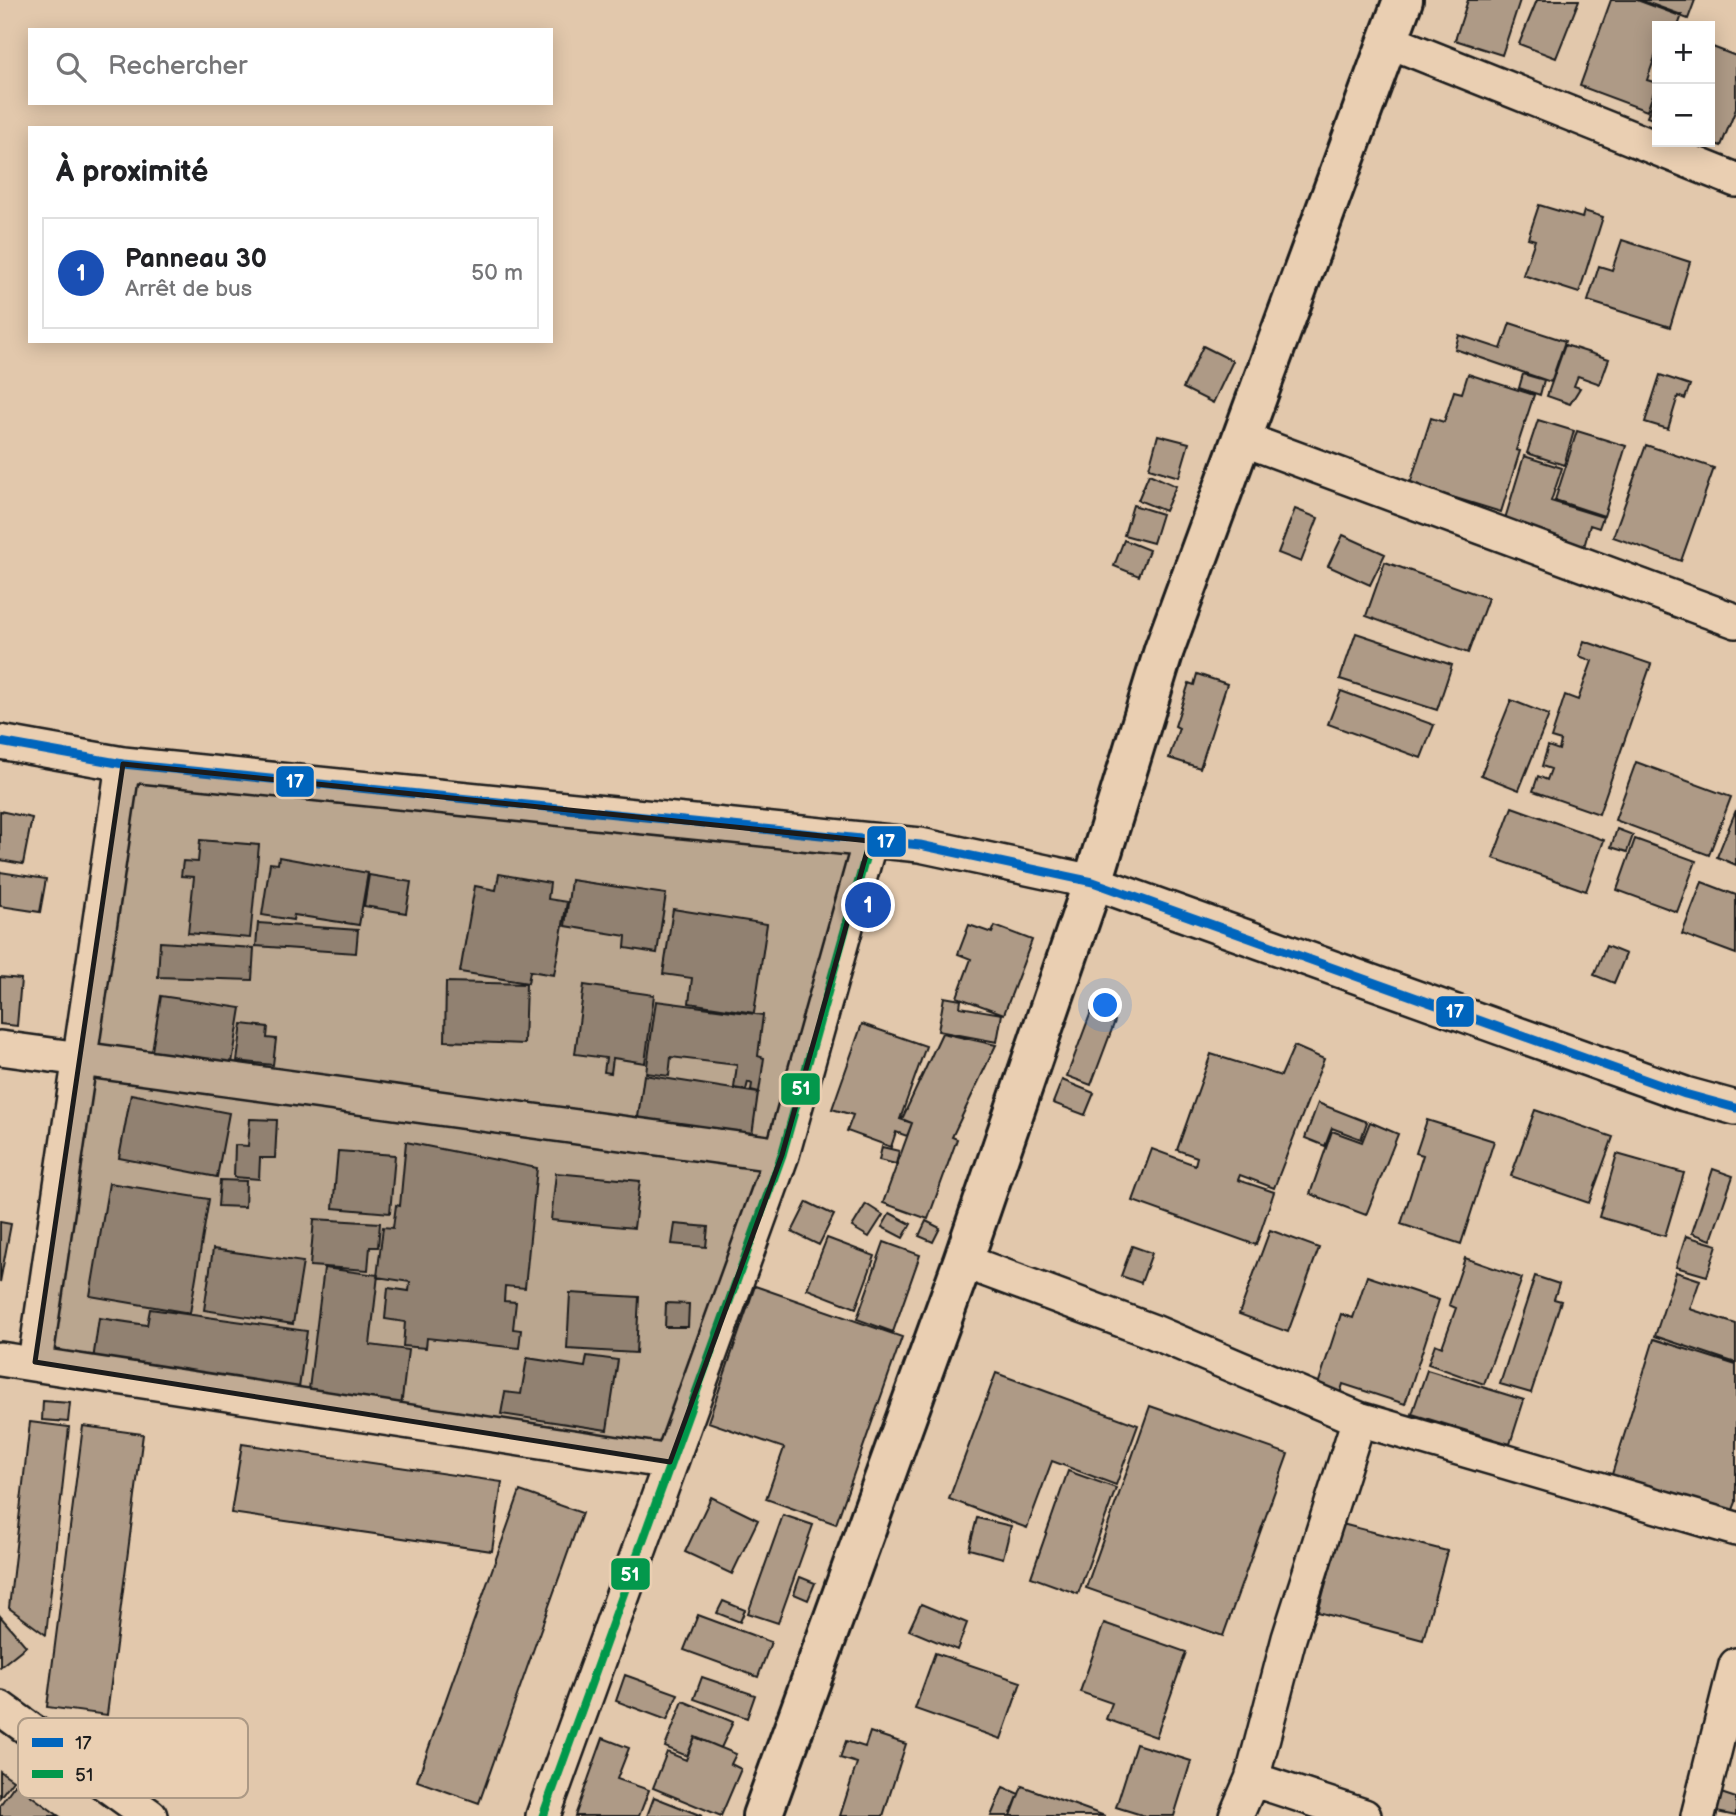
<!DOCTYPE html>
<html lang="fr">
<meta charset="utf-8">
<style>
:root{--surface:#fff;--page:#f6f6f6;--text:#202124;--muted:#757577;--line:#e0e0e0;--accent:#1c1c1c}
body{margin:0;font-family:"Balsamiq Sans",sans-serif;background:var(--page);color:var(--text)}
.controls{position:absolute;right:21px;top:21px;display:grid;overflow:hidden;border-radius:0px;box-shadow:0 4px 18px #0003}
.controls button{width:63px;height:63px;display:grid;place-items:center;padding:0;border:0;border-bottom:2px solid var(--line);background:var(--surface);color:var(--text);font:35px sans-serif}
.you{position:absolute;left:1106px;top:1006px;width:24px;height:24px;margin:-18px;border:5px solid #fff;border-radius:50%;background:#1a73e8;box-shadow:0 0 0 10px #1a73e833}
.badge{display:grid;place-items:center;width:46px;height:46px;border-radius:50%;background:var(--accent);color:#fff;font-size:23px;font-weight:700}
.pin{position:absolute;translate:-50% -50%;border:4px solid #fff;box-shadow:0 2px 7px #0006}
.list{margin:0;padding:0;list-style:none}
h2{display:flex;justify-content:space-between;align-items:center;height:91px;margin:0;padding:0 28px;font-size:30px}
h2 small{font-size:23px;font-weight:400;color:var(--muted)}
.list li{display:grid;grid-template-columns:46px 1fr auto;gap:21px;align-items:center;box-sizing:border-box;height:112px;margin:0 14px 14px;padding:0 14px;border:2px solid var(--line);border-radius:0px}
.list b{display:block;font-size:26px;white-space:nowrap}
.list p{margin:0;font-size:23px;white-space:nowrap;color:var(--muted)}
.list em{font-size:23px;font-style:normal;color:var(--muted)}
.icon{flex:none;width:38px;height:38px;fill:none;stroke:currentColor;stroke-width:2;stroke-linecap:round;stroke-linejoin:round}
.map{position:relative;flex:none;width:1736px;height:1816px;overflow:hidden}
.search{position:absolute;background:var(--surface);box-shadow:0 4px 18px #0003;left:28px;top:28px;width:525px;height:77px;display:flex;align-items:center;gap:18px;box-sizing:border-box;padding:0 24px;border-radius:0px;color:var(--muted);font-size:26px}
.panel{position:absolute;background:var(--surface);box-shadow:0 4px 18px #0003;left:28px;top:126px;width:525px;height:217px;border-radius:0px}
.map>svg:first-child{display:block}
.building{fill:#ae9a86;stroke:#1c1c1c;stroke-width:2}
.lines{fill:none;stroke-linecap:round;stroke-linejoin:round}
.street-casing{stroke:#1c1c1c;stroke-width:38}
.secondary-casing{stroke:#1c1c1c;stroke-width:44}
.street{stroke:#eacfb2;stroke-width:33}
.secondary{stroke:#eacfb2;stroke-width:38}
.bus-1-casing{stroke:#eacfb2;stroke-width:14}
.bus-2-casing{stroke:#eacfb2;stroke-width:14}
.bus-1{stroke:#0065bd;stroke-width:9}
.bus-2{stroke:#03984c;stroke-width:9}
.marked{fill:#1c1c1c;fill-opacity:0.2;stroke:#1c1c1c;stroke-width:5;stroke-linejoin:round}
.key{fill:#eacfb2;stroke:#ac9985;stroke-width:2}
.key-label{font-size:19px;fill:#1c1c1c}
.line-badge{stroke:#eacfb2;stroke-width:2.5}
.badge-label{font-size:19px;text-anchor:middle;font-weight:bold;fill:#fff}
</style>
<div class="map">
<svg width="1736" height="1816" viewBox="0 0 1736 1816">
<rect width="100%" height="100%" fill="#e2c8ac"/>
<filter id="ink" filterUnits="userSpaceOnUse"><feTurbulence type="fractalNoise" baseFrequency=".0143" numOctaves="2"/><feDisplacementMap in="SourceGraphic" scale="14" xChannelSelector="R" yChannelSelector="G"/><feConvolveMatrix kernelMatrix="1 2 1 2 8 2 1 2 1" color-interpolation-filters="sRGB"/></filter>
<g filter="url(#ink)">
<path class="building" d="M1468,0H1520L1502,55L1455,40Z
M1537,0H1579L1556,58L1519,44Z
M1611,0H1640L1682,15L1678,26H1657V51L1647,80L1657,83L1647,111L1580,86Z
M1637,0H1695L1688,19Z
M1710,46L1736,56V109L1721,146L1710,142Z
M1657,92V121L1647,117Z
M1539,205L1582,218L1584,211L1603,217L1579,293L1523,275L1535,240L1528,238Z
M1622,240L1690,262L1670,327L1588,301L1599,266L1612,270Z
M1510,323L1565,341L1551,382L1455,349L1459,335L1501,349Z
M1565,345L1609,359L1600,384L1578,376L1574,386L1580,388L1570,404L1547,396Z
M1203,346L1233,361L1213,403L1183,388Z
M1468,374L1534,395L1516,450L1520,451L1501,512L1410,484L1431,418L1444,422L1454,391L1462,393Z
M1523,374L1544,380L1540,395L1519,388Z
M1660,375L1690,385L1685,399L1678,396L1668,429L1645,422Z
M1538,420L1574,431L1564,465L1527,453Z
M1577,431L1626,446L1604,516L1555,500Z
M1158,435L1189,443L1179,477L1149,468Z
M1646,445L1714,468L1681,561L1613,537Z
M1524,456L1562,468L1551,501L1603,517L1599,528L1590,525L1584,547L1504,522Z
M1149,474L1176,486L1165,511L1138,500Z
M1133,505L1162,514L1153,543L1124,535Z
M1295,509L1318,518L1301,562L1278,553Z
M1343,535L1385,554L1370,585L1328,566Z
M1124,540L1149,550L1139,576L1114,566Z
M1385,562L1488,598L1468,653L1366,616Z
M1356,633L1452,665L1437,710L1340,679Z
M1584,641L1651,664L1599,814L1533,791L1538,776L1547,780L1551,769L1542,766L1548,746L1559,750L1561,741L1551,738L1565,695L1578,700L1592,661L1579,656Z
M1197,674L1227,684L1200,768L1169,758L1179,728L1175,726L1189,683L1194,685Z
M1341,691L1434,725L1421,758L1328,724Z
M1511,700L1549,715L1519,790L1481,775Z
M1636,762L1731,797L1709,855L1615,820Z
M1512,807L1604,840L1586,891L1493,858Z
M1736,810V865L1717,857Z
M0,811L32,818L23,864L0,860Z
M1617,829L1633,835L1627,852L1611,847Z
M1635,839L1696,861L1677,912L1617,890Z
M200,840L259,845L250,938L188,933L194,877L181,876L183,861L198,862Z
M279,857L368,873L359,925L294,915L293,920L262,915L270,863L278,864Z
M0,872L46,879L40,912L0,906Z
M499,874L550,883L548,899L567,902L554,975L530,971L528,983L460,972L475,886L496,890Z
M369,875L411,882L406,913L364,906Z
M571,880L666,894L657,953L625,948L626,936L565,926Z
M1702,882L1736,895V954L1682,934Z
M673,909L767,924L754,1013L689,1003L692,978L663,974Z
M258,923L358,930L356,953L256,946Z
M969,925L992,933L995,926L1032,940L1004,1014L957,997L971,959L958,954Z
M160,942L254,948L252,980L158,977Z
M1606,946L1626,954L1614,983L1594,975Z
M0,977L21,979L17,1026L0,1024Z
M446,982L526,984L524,1044L445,1041Z
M584,985L654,995L645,1063L613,1058L611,1073L604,1072L606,1058L575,1054Z
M161,996L241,1008L231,1069L151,1057Z
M944,997L961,1000L960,1007L1002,1014L997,1042L938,1031Z
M656,1001L763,1015L758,1056L764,1058L759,1092L751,1090L752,1084L748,1082L746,1090L734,1088L737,1065L671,1057L669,1076L646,1073Z
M1091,1012L1115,1021L1091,1085L1067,1076Z
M242,1024L268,1027L267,1038L276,1039L273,1065L237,1061Z
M862,1024L926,1046L900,1119L912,1123L907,1136L896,1132L891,1147L847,1131L853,1115L832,1109Z
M942,1033L996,1045L952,1137L957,1139L928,1219L883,1203L912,1123L902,1119Z
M1294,1046L1324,1059L1274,1188L1240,1175L1238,1180L1274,1192L1256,1245L1133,1201L1152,1149L1195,1165L1197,1157L1177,1150L1211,1054L1281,1076Z
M644,1075L758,1093L750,1149L636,1131Z
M1062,1080L1094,1093L1085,1115L1053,1103Z
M131,1094L229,1113L217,1177L119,1158Z
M1318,1103L1367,1122L1361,1139L1332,1128L1325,1146L1305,1138Z
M1535,1110L1613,1137L1589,1203L1511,1176Z
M250,1119L277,1120L275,1158H260L259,1179L234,1177L235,1145L248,1146Z
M1427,1120L1494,1141L1461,1244L1401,1224L1423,1155L1416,1153Z
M1370,1122L1398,1134L1366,1215L1310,1194L1332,1131L1362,1142Z
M406,1142L537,1168L525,1288L505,1286L504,1301L516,1302L513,1329L521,1330L519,1348L427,1338L426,1348L403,1346L405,1322L385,1319L388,1288L409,1291L410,1282L377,1277L383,1227L393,1228L396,1205L400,1206Z
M882,1147L899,1151L896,1164L879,1160Z
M338,1151L395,1155L390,1213L333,1208Z
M1617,1154L1684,1173L1665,1236L1599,1217Z
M1713,1169L1733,1176L1711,1240L1692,1233Z
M556,1173L640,1181L634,1228L551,1220Z
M220,1180L246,1181L245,1207L218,1206Z
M109,1183L209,1199L190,1313L90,1296Z
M807,1202L834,1215L819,1245L792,1232Z
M866,1204L883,1215L869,1237L852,1227Z
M890,1213L911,1224L903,1238L882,1227Z
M314,1219L380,1223L378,1247H370L368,1270L310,1266Z
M926,1221L940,1228L933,1242L919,1236Z
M0,1222L11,1224L0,1282Z
M675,1224L708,1227L706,1247L672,1244Z
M1270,1230L1319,1248L1288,1332L1239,1314Z
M1686,1236L1717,1245L1707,1276L1676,1267Z
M827,1238L875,1256L856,1308L807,1289Z
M884,1242L920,1255L893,1332L857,1319Z
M1132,1246L1152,1253L1141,1283L1121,1276Z
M213,1249L303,1262L293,1324L204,1310Z
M1465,1258L1522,1278L1484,1384L1428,1364L1435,1344L1442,1347L1456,1308L1449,1305Z
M324,1268L378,1275L370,1345L408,1350L401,1407L308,1397Z
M1676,1272L1700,1280L1690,1309L1736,1324V1363L1655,1336Z
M1367,1276L1439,1300L1405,1404L1343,1384L1338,1401L1315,1394L1341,1314L1353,1318Z
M1535,1276L1559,1284L1554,1299L1561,1301L1531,1393L1500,1384Z
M755,1286L902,1337L836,1524L766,1499L784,1448L708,1422Z
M570,1293L639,1297L636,1353L567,1349Z
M666,1303L689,1304L688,1327H665Z
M150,1309L307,1331L298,1395L92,1367L99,1318L147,1325Z
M1654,1339L1736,1365V1502L1729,1520L1609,1484Z
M587,1356L618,1360L607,1430L501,1414L505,1392L521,1394L527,1358L585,1367Z
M1427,1370L1524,1400L1510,1444L1412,1414Z
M996,1373L1138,1425L1116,1485L1052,1461L1027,1528L949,1499Z
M43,1401L70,1403L68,1422L42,1420Z
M1150,1406L1288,1454L1223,1636L1086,1588Z
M30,1422L69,1427L46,1635L9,1608Z
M83,1426L143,1434L107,1715L47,1707Z
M242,1444L502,1482L492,1551L231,1513Z
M1068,1471L1116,1488L1078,1594L1031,1577Z
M520,1491L582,1513L479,1803L417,1781Z
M711,1497L758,1520L732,1574L685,1552Z
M783,1515L813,1525L778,1623L748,1613Z
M977,1518L1011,1526L1003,1558L969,1549Z
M1342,1524L1447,1551L1423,1640L1318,1612Z
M800,1577L815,1583L808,1600L794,1594Z
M723,1601L745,1610L740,1622L717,1613Z
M921,1604L967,1623L957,1650L909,1630Z
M698,1615L771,1642L758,1677L684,1650Z
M0,1616L26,1646L0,1667Z
M1104,1623L1186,1652L1156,1737L1106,1719L1112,1703L1080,1692Z
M935,1653L1021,1682L1001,1739L915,1709Z
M625,1675L678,1694L667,1720L616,1701Z
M702,1677L755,1695L747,1718L694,1699Z
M683,1701L733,1722L721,1748L695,1737L687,1756L665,1747Z
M870,1732L906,1744L883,1816H840L857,1763L840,1758L846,1741L865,1747Z
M695,1737L736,1754L731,1764L741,1769L721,1816L653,1788L667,1752L686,1760Z
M603,1738L629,1748L617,1779L649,1790L639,1816H575Z
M1136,1744L1191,1761L1174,1816H1145L1116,1807Z
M0,1771L13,1780L0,1797Z
M15,1784L59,1816H0V1805Z
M1022,1786L1105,1816H1011Z
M1003,1787L1019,1794L1010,1816H991Z
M1718,1792L1736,1798V1816L1712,1811Z
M654,1797L702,1816H647Z"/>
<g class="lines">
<g class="street-casing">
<path id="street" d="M1389,41L1736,180
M1243,439L1736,621
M0,742L123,764L920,845L1093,882L1685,1094L1736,1108
M0,1048L782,1155
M963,1261L1154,1332L1359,1419L1736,1529
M0,1359L670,1462
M35,1362L123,764
M0,1708L150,1816
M1252,1779L1364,1816
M543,1816L782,1155L870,841
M1236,1816L1252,1779L1289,1638L1359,1419
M1698,1816L1736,1665"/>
</g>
<g class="secondary-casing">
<path id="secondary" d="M762,1816L963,1261L1093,882L1164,650L1403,0"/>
</g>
<use href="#street" class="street"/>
<use href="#secondary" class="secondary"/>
<g class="bus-1-casing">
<path id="bus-1" d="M0,742L123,764L920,845L1093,882L1685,1094L1736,1108"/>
</g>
<g class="bus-2-casing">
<path id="bus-2" d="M543,1816L782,1155L870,841"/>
</g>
<use href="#bus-1" class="bus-1"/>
<use href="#bus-2" class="bus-2"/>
</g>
</g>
<path class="marked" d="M123,764L870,841L782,1155L670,1462L35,1362Z"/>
<rect x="18" y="1718" width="230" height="80" rx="10" class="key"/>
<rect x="32" y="1738" width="31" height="9" fill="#0065bd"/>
<rect x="32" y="1770" width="31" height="8" fill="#03984c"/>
<g class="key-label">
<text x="75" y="1749">17</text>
<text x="75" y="1781">51</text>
</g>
<g class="line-badge">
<rect x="275" y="765" width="40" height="33" rx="7" fill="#0065bd"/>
<rect x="866" y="825" width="41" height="33" rx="7" fill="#0065bd"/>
<rect x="1435" y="995" width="40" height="33" rx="7" fill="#0065bd"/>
<rect x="780" y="1072" width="41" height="34" rx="7" fill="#03984c"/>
<rect x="610" y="1557" width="41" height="34" rx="7" fill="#03984c"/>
</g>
<g class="badge-label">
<text x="295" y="788">17</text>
<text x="886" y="848">17</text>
<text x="1455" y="1018">17</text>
<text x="801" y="1095">51</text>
<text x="630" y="1581">51</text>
</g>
</svg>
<div class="controls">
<button>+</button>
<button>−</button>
</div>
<div class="you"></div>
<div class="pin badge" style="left:868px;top:905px;background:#1a4fb4">1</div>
<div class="search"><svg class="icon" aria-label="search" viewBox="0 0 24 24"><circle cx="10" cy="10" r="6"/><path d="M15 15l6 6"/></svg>Rechercher</div>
<section class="panel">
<h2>À proximité<small></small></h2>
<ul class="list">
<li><span class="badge" style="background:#1a4fb4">1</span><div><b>Panneau 30</b><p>Arrêt de bus</p></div><em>50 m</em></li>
</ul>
</section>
</div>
